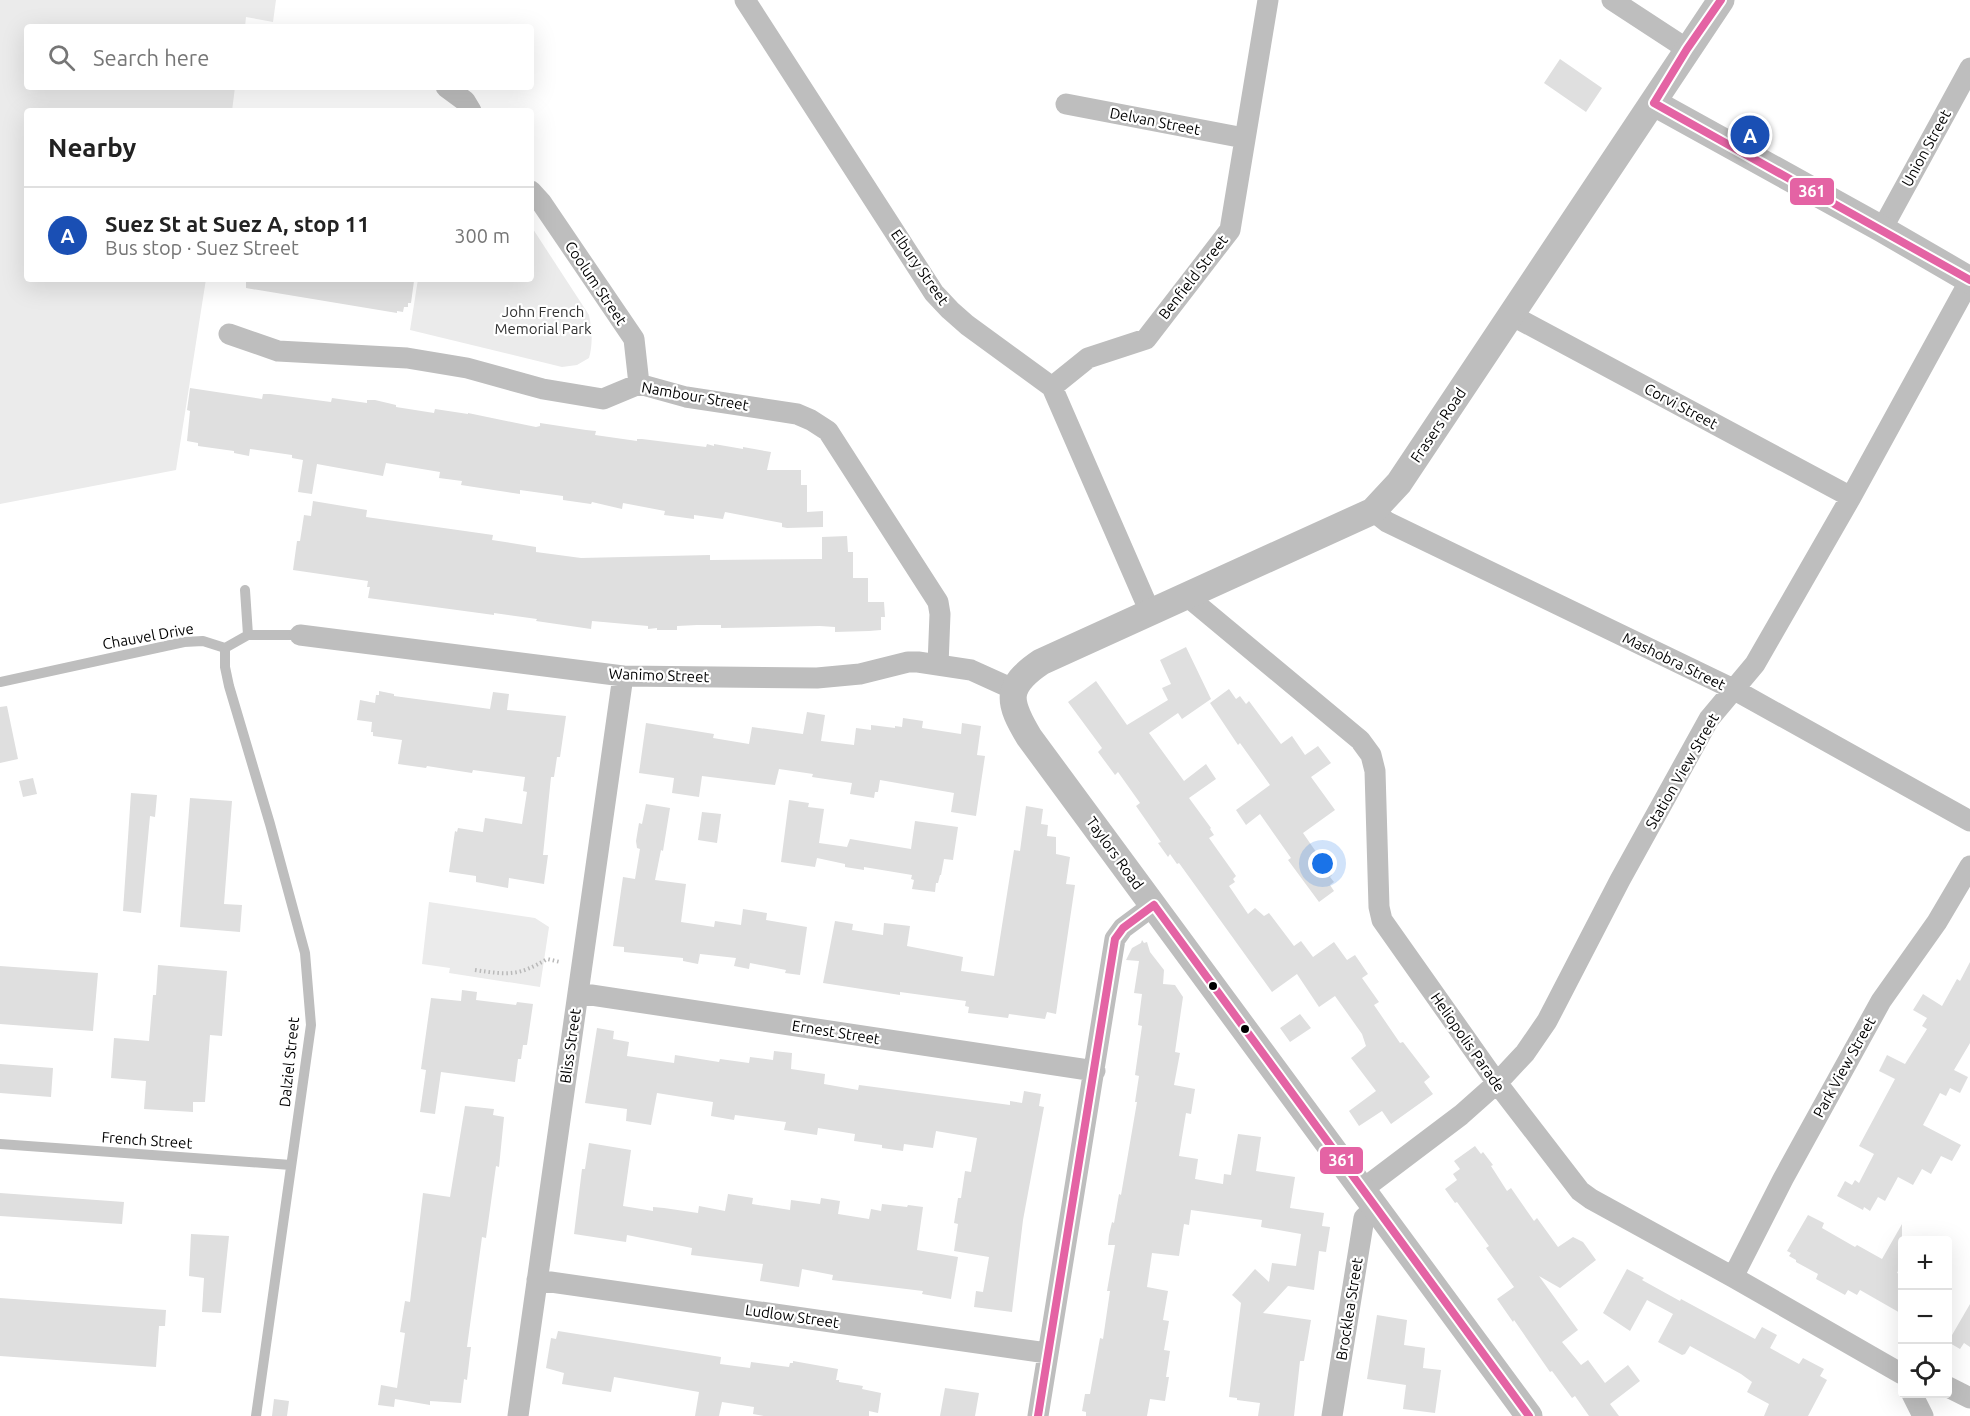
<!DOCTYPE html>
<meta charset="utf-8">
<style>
:root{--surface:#fff;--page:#f6f6f6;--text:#222;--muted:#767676;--line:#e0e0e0;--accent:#ea580c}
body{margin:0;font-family:Ubuntu,sans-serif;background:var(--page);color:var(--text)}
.controls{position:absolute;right:18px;bottom:18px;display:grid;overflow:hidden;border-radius:6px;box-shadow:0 6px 24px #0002}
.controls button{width:54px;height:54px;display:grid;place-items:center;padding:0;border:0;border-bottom:2px solid var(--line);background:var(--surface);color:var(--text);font:30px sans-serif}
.you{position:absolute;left:1323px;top:864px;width:21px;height:21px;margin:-15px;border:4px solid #fff;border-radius:50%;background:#1a73e8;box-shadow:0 0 0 9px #1a73e833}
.badge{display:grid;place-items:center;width:39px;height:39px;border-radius:50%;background:var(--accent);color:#fff;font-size:20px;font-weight:700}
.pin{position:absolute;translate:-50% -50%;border:3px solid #fff;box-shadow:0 2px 6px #0006}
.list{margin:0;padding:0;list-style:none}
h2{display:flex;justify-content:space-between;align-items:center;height:78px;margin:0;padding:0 24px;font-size:26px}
h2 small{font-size:20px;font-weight:400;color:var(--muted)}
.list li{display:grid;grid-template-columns:39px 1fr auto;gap:18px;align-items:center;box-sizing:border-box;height:96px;padding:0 24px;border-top:2px solid var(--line)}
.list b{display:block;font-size:22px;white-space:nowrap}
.list p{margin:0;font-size:20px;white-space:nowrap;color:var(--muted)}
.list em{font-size:20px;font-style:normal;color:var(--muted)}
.icon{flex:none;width:33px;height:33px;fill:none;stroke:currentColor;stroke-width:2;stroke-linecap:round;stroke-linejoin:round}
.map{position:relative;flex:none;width:1970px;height:1416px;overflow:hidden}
.search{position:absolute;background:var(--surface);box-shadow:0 6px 24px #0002;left:24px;top:24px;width:510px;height:66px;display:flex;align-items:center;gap:15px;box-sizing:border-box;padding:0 21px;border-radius:6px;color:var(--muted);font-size:22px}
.panel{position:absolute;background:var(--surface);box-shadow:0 6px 24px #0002;left:24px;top:108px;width:510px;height:174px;border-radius:6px}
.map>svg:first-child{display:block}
.green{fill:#ebebeb}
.building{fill:#dfdfdf}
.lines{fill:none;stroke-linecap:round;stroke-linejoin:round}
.path{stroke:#b9b9b9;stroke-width:4;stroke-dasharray:1.5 3;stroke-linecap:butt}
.service{stroke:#bebebe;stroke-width:10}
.minor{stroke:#bebebe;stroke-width:21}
.tertiary{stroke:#bebebe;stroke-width:27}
.bus-1-casing{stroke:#fff;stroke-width:12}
.bus-1{stroke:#e463a4;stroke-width:8}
.bus-dot{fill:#000;stroke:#fff;stroke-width:2}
.labels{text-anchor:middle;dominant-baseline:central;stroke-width:4.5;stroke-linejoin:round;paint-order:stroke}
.street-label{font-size:15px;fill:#000;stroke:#fff}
.park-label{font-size:15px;fill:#323232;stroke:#fff}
.line-badge{stroke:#fff;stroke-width:2}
.badge-label{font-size:16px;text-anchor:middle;font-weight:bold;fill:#fff}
</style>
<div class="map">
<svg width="1970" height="1416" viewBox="0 0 1970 1416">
<rect width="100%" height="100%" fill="#fff"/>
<path class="green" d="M0,0H276L273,22L246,17L245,27H27V87H235L232,111H27V279H206L176,470L0,504Z
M531,226L589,315C592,330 593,344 589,358L577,365L562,367L410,330L418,279H531Z
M429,902L535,918L549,927L540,987L449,973L450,968L422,964Z"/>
<path class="building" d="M1560,59L1602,88L1586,112L1544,83Z
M246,279H406L414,281L411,303H408V307H404L403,312L397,311V313L246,288Z
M190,388L262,399L263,394H270L331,402L332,398L367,403V400H375L396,405V407L434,413L435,409L468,414V413L536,427L540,426V423L586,430L596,431L595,435L637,441V439H642L706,447L707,444L714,446V444L743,449V447L771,452L767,470H801V485H807V512L823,511V527L787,528L782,527V523L725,512L723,519L694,515V519L664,515L665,511L623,503L622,509L592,502L591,504L563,500V496L520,490V494L461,485L462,481L439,478L440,472L386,463L383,476L317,464L312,494L298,492L303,460L292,458V455L250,449L249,456L234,453V451L198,446V443L187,441L190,411L187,410Z
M313,501L367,510L366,517L493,535L492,540L536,547V552L581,558L710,555V560L822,559V537L847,536L848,552H853V578H868V602H884L885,617H881V630L869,631L835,632V627L820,626L721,628V625H697L677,626V630H657V628L648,629V626L592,621L591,629L536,621L537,619L494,613V615L368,598L370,587H367L368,581L293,570L297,541H300L304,515L311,516Z
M1186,647L1211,699L1182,719L1178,713L1149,733L1184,781L1206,764L1216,779L1189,798L1211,828L1210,829L1214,835L1209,838L1236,876L1233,879L1235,882L1229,886L1248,914L1255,908L1264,916L1269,913L1294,946L1301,941L1313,957L1334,942L1347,960L1355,955L1368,974L1362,978L1379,1002L1374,1005L1400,1043L1403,1042L1430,1077L1424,1082L1433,1094L1391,1124L1382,1111L1359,1126L1349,1111L1376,1091L1351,1058L1366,1046L1362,1034L1335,996L1319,1007L1297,974L1272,992L1179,863L1177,864L1170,854L1168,857L1158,843L1161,842L1136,806L1140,803L1118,772L1115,775L1098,752L1102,748L1068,702L1096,681L1127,725L1168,700L1162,688L1171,684L1160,660Z
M1229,689L1236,699L1240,696L1246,704L1249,701L1281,744L1292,736L1305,755L1318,746L1331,763L1311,777L1335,810L1303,833L1332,875L1330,877L1334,882L1330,885L1334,891L1319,902L1288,860L1291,858L1260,814L1246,825L1236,810L1270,785L1240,743L1238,745L1210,703Z
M379,691L394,694V696L490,709L493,692L509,694L507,710L566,716L560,757H557L554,777H551L543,855H548L544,884L509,878L508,888L476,882V876L449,872L455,831L457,832L458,828L483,832L485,818L522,824L527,792L523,791L525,777L473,770L472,773L427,766L426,768L398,764L402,740L373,736V732H371L372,722L357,720L360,700L375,703L376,695H379Z
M7,706L18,759L0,763V707Z
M807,712L825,715L821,741L854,745L856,728L871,730V725L895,728V726L902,727L903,718L923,721L922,728L961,734L962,723L981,726L977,755L985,756L976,816L951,812L954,793L880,780L878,792H875L874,798L850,794L852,783L812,777L813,774L779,769L775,785L702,776L699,797L672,793L674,778L639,773L646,723L714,734L713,738L749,744L752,727L803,734Z
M33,778L37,794L23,797L19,781Z
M131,793L157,795L155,817L150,816L141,913L123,911Z
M190,798L232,801L224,904L242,905L240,932L180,927Z
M789,800L809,803L808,807L824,809L819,843L847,847L850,839L911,849L915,821L958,827L953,860L944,859L941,875H940L938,883H936L935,892L912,889L914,880L911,879L912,875L864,867V870L845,867V864L817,858L815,867L781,862Z
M646,804L670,808L663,851L661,850L655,880L686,884L681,922L714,927L715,921L741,925L743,909L767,913L766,920L807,927L800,975L785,973L786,970L750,963L749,969L734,966L736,958L700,954L698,964L683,961V958L624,952V947L613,946L623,877L635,879L640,849L637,848L636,841L639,823L642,824Z
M1026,806L1043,809L1041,824L1048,825L1047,836L1056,837V854L1070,857L1066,884L1075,885L1056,1014L1047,1012L1045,1019L1009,1014L1008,1018L968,1013L969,1007L965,1006L966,1001L900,992V995L823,983L835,921L853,924L852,930L883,935L884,923L910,926L907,946L963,957L961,971L994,976L1014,850L1020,851Z
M702,812L721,814L717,843L698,840Z
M1142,940L1144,943L1147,942L1150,952L1164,970L1163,984L1175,985L1183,997L1175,1052L1180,1053L1174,1085L1195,1089L1191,1114L1186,1113L1179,1156L1198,1159L1195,1179L1223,1184L1224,1174L1231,1175L1238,1134L1261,1137L1256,1171L1295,1177L1290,1208L1324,1213L1322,1226L1330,1227L1326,1252L1319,1251L1314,1290L1288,1286L1263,1313L1311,1320L1304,1361H1300L1294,1416H1258L1260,1403L1237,1400V1398L1229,1397L1241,1303L1232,1295L1255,1269L1269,1282L1272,1263L1296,1266L1301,1234L1261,1227L1262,1220L1191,1210L1189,1225L1184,1224L1179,1256L1152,1253L1147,1287L1168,1291L1163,1320L1169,1321L1164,1350L1170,1351L1166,1377H1169L1165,1401L1150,1399L1147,1416H1086V1412L1082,1411L1085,1394H1090L1100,1338L1103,1339L1110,1291H1107L1115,1245H1108L1109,1235L1112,1222L1114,1223L1119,1194L1121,1195L1137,1102H1135L1139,1076L1135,1075L1142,1026L1138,1025L1142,994L1134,993L1139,961L1126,960L1132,948L1141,943Z
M1970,962V1043L1954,1070L1968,1077L1960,1093L1950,1088L1946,1096L1940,1093L1923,1125L1961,1145L1952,1161L1941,1156L1931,1174L1922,1169L1913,1185L1898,1177L1885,1201L1878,1197L1870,1211L1864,1207L1863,1210L1837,1196L1845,1181L1852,1185L1855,1180L1859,1183L1874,1154L1859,1146L1895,1079L1879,1071L1887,1055L1905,1064L1927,1029L1922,1026L1927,1018L1913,1010L1923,994L1942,1006L1957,979L1960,981Z
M158,965L227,971L222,1036L210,1035L205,1102H193V1112L144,1109L146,1081L111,1078L114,1038L149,1041L153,995H156Z
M0,966L98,973L93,1031L0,1024Z
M462,990L477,992L476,1000L516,1005L517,1002L533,1004L527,1045H523L521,1059H518L515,1082L441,1072L435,1114L420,1112L426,1070L421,1069L431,998L461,1001Z
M1300,1014L1311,1028L1290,1042L1280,1028Z
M597,1028L614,1031L613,1039L629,1042L627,1056L674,1063L675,1055L719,1062L720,1059L749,1063L750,1057L773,1060L774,1051L792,1053L791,1069L825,1074L824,1084L858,1090L859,1085L1010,1105V1101L1022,1103L1024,1091L1041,1094L1039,1106L1044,1107L1023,1220L1012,1312L974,1307L976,1291L983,1292L989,1257L954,1251L958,1224L954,1223L958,1198H961L965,1171L971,1172L977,1138L936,1131L933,1148L904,1144L903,1151L882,1148V1145L854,1141L855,1134L818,1128L817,1135L784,1130L786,1122L735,1115L734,1120L711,1116L713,1102L657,1093L651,1125L626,1121L627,1109L585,1103Z
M0,1064L53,1068L51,1097L0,1093Z
M465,1106L494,1109L493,1115L504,1117L499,1167L496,1166L486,1238L482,1237L467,1347H471L469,1363L467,1380L464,1379L461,1403L430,1401V1405L395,1399L394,1407L378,1405L381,1385L397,1388L405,1333L400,1332L405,1301L410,1302L423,1193L450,1197Z
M589,1143L631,1150L623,1206L653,1211V1207L664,1208L698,1213L699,1206L725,1211L728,1194L753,1198L752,1204L790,1210L791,1200L820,1204L821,1198L840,1201L838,1214L869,1219L871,1209L881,1211L882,1204L907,1207L908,1205L923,1207L917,1250L958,1257L951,1299L922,1294L923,1291L832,1280L833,1275L802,1269L799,1287L760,1281L763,1264L691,1255L692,1248L627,1235L626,1242L574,1234L582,1169H585Z
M1475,1146L1481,1154L1483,1152L1493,1165L1491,1166L1507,1191L1511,1188L1534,1221L1537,1218L1558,1247L1573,1237L1583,1242L1596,1260L1560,1288L1539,1276L1578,1330L1562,1342L1581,1365L1588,1360L1605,1383L1628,1365L1640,1381L1610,1404L1619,1416H1589L1575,1396L1572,1398L1552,1371L1550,1372L1514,1320L1513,1322L1497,1299L1514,1287L1486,1248L1489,1246L1457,1202L1455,1203L1445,1189L1457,1180L1453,1174L1460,1169L1454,1161Z
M0,1193L124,1202L122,1224L0,1216Z
M1808,1215L1824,1223L1822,1228L1855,1247L1857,1245L1882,1259L1902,1224V1263L1897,1273L1902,1275V1314L1860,1290L1857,1295L1848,1290L1845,1295L1816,1279L1818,1274L1796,1262V1260L1789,1256L1791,1253L1787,1251Z
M191,1234L229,1236L221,1313L202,1312L204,1278L189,1276Z
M1627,1269L1644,1278L1642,1280L1680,1301L1681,1299L1755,1339L1762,1327L1777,1335L1770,1348L1799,1364L1803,1358L1824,1369L1820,1376L1827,1380L1808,1416H1764L1769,1404L1747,1392L1752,1382L1741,1374L1690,1346L1685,1354L1682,1355L1658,1342L1673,1314L1647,1300L1630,1331L1603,1313Z
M0,1298L166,1310L165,1326H159L156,1367L0,1356Z
M1970,1304V1347L1964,1343L1960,1349L1948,1342Z
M1377,1315L1407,1320L1404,1345L1425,1348L1423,1368L1441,1370L1435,1413L1403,1409L1406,1385L1367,1379Z
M558,1331L721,1357L720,1364L750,1368L751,1362L789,1367L790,1363H793V1361L838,1369L836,1380H839V1382L863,1386L862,1389L881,1393L878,1413L869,1411V1416H764L753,1414L754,1407L722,1402L719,1416H695L699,1392L614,1377L611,1392L562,1384L564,1373L546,1368L551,1338L556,1339Z
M945,1388L979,1393L975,1416H940Z
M274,1399L289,1401L287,1416H272Z"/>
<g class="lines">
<path class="path" d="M475,970C508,975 519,976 547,959L560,962"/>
<path class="service" d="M245,590L248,635
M225,648V667L229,686L270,824L305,953L311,1025L256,1416
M0,682L184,642L203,641L225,648L248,635H300
M0,1144L291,1165"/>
<path class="minor" d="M745,0L934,293L950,310L967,325L1052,387L1150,612
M1612,0L1687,49
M446,87L465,101L471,111
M1066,104L1244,138
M531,191L541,202L634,339L639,384
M1882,229L1970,68
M1511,315L1851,497
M229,334L278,351L407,358L467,368L543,389L603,399L639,384L686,397L797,414L811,420L828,431L938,602L940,614L938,665
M1052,387L1088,358L1146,339L1230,230L1268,0
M1373,511L1387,522L1733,689L1970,821
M1188,597L1360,740L1371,755L1375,771L1379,907L1382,920L1497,1083L1580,1191L1591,1199L1733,1277L1902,1374
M300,635L623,676L817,678L860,674L908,662H918L971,670L1015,690
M578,993L1095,1071
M1363,1189L1461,1115L1497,1083L1525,1053L1547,1021L1620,880L1709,719L1755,664L1851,497L1970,280
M1733,1277L1783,1179L1881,1001L1937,922L1970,866
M537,1280L1047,1353
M1948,1387L1970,1398
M1912,1394L1923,1416
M518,1416L623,676
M1038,1416L1115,939L1123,928L1154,905
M1332,1416L1364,1218L1376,1207"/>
<path class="tertiary" d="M1654,103L1882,229L1970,280
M1529,1416L1029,737C1008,702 1004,687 1041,662L1373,511L1399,483L1721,0"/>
<g class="bus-1-casing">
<path id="bus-1" d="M1654,103L1970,280
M1654,103L1687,49L1721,0
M1154,905L1529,1416
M1038,1416L1115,939L1123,928L1154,905"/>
</g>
<use href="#bus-1" class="bus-1"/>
</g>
<g class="bus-dot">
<circle cx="1213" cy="986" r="5"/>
<circle cx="1245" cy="1029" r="5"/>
</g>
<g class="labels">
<g class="street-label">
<text transform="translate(1155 121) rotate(11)">Delvan Street</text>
<text transform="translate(1926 148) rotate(-61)">Union Street</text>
<text transform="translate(920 267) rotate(55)">Elbury Street</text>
<text transform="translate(1193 277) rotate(-52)">Benfield Street</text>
<text transform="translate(596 283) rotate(56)">Coolum Street</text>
<text transform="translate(695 396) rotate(10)">Nambour Street</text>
<text transform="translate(1681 406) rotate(28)">Corvi Street</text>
<text transform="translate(1438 425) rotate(-56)">Frasers Road</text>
<text transform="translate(148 636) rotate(-10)">Chauvel Drive</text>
<text transform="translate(1674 661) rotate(26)">Mashobra Street</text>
<text transform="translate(659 675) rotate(2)">Wanimo Street</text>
<text transform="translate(1682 771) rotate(-60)">Station View Street</text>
<text transform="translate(1115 853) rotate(54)">Taylors Road</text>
<text transform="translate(836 1032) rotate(9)">Ernest Street</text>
<text transform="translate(1468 1042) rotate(55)">Heliopolis Parade</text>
<text transform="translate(570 1046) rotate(-82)">Bliss Street</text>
<text transform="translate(289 1062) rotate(-84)">Dalziel Street</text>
<text transform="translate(1844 1067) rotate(-61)">Park View Street</text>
<text transform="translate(147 1140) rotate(4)">French Street</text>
<text transform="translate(1349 1309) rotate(-81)">Brocklea Street</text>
<text transform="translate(792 1316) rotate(8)">Ludlow Street</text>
</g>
<g class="park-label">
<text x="543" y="311">John French<tspan x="543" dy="17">Memorial Park</tspan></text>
</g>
</g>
<g class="line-badge">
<rect x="1789" y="177" width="46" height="29" rx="6" fill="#e463a4"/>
<rect x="1319" y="1146" width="45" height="29" rx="6" fill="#e463a4"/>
</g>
<g class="badge-label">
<text x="1812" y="197">361</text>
<text x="1342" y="1166">361</text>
</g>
</svg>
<div class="controls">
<button>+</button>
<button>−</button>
<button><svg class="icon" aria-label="locate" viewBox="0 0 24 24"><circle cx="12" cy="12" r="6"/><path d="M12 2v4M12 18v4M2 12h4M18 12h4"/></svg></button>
</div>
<div class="you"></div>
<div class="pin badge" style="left:1750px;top:135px;background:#1a4fb4">A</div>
<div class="search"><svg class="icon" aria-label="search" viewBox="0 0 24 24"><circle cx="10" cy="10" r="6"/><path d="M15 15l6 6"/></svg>Search here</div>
<section class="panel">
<h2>Nearby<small></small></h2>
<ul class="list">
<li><span class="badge" style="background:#1a4fb4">A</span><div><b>Suez St at Suez A, stop 11</b><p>Bus stop · Suez Street</p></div><em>300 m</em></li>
</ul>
</section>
</div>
